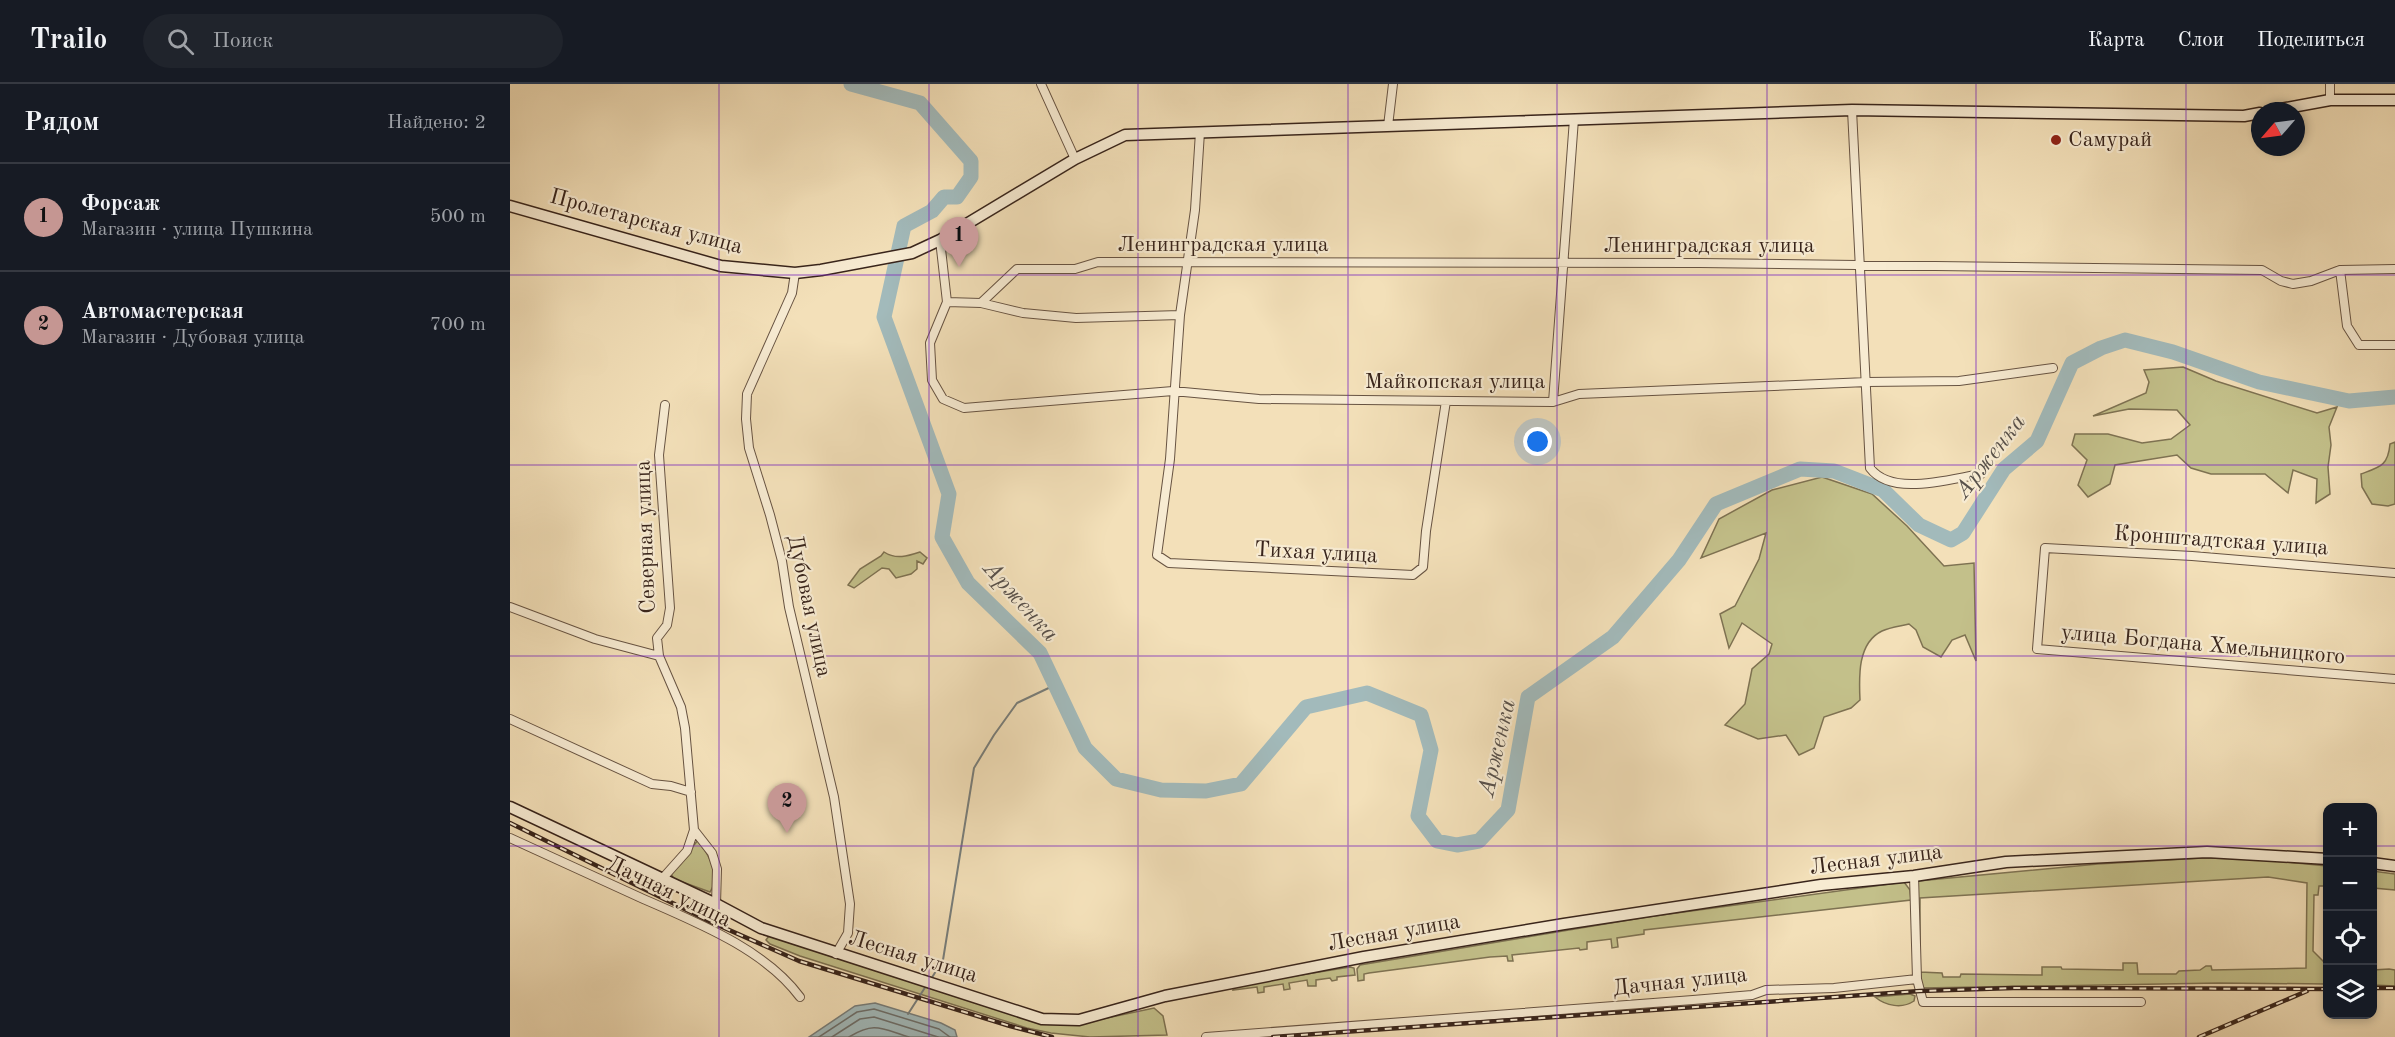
<!DOCTYPE html>
<html lang="ru">
<meta charset="utf-8">
<style>
:root{--surface:#171b24;--page:#20242c;--text:#f1f3f6;--muted:#9ea1a6;--line:#363941;--accent:#c59692}
body{margin:0;font-family:"Old Standard TT",serif;background:var(--page);color:var(--text)}
.controls{position:absolute;right:18px;bottom:18px;display:grid;overflow:hidden;border-radius:12px;box-shadow:0 3px 9px #0003}
.controls button{width:54px;height:54px;display:grid;place-items:center;padding:0;border:0;border-bottom:2px solid var(--line);background:var(--surface);color:var(--text);font:30px sans-serif}
.compass{position:absolute;left:1741px;top:18px;width:54px;height:54px;border-radius:50%;background:var(--surface);box-shadow:0 3px 9px #0003;rotate:242deg}
.you{position:absolute;left:1028px;top:358px;width:21px;height:21px;margin:-15px;border:4px solid #fff;border-radius:50%;background:#1a73e8;box-shadow:0 0 0 9px #1a73e833}
.badge{display:grid;place-items:center;width:39px;height:39px;border-radius:50%;background:var(--accent);color:#111;font-size:20px;font-weight:700}
.pin{position:absolute;translate:-50% -50px;filter:drop-shadow(0 2px 3px #0008)}
.pin::after{content:'';position:absolute;top:32px;width:21px;height:18px;background:inherit;clip-path:polygon(0 0,100% 0,50% 100%)}
.list{margin:0;padding:0;list-style:none}
h2{display:flex;justify-content:space-between;align-items:center;height:78px;margin:0;padding:0 24px;font-size:26px}
h2 small{font-size:20px;font-weight:400;color:var(--muted)}
.list li{display:grid;grid-template-columns:39px 1fr auto;gap:18px;align-items:center;box-sizing:border-box;height:108px;padding:0 24px;border-top:2px solid var(--line)}
.list b{display:block;font-size:22px;white-space:nowrap}
.list p{margin:0;font-size:20px;white-space:nowrap;color:var(--muted)}
.list em{font-size:20px;font-style:normal;color:var(--muted)}
.icon{flex:none;width:33px;height:33px;fill:none;stroke:currentColor;stroke-width:2;stroke-linecap:round;stroke-linejoin:round}
.map{position:relative;flex:none;width:1885px;height:953px;overflow:hidden}
header{display:flex;align-items:center;gap:36px;box-sizing:border-box;height:84px;padding:0 30px;background:var(--surface);border-bottom:2px solid var(--line)}
header strong{font-size:28px}
nav{display:flex;gap:33px;margin-inline-start:auto;font-size:21px}
.search{width:420px;height:54px;background:var(--page);display:flex;align-items:center;gap:15px;box-sizing:border-box;padding:0 21px;border-radius:33px;color:var(--muted);font-size:22px}
main{display:flex}
aside{flex:1;background:var(--surface)}
.map>svg:first-child{display:block}
.green{fill:#c3c08a;stroke:#7e7252;stroke-width:1.5;fill-rule:evenodd}
.water{fill:#a2babb;stroke:#787e7b;stroke-width:1.5}
.lines{fill:none;stroke-linecap:round;stroke-linejoin:round}
.shore{stroke:#6d6f6b;stroke-width:1.5}
.stream{stroke:#787e7b;stroke-width:2}
.river{stroke:#a2babb;stroke-width:15}
.street-casing{stroke:#675342;stroke-width:10}
.secondary-casing{stroke:#38241b;stroke-width:13}
.street{stroke:#f7ebd2;stroke-width:8}
.secondary{stroke:#f7ebd2;stroke-width:10}
.rail-casing{stroke:#38241b;stroke-width:4.5}
.rail{stroke:#f7ebd2;stroke-width:2;stroke-dasharray:7;stroke-linecap:butt}
.grid{fill:none;stroke:#7b2cbf;stroke-width:1.5;stroke-opacity:0.55}
.poi-dot{fill:#8f2418;stroke:#f7ebd2;stroke-width:2}
.labels{text-anchor:middle;dominant-baseline:central;stroke-width:4.5;stroke-linejoin:round;paint-order:stroke}
.poi-label{font-size:22px;fill:#38241b;stroke:#f7ebd2;text-anchor:start}
.street-label{font-size:22px;fill:#38241b;stroke:#f7ebd2}
.water-label{font-size:24px;font-style:italic;fill:#58514b;stroke:#f7ebd2}
</style>
<header>
<strong>Trailo</strong>
<div class="search"><svg class="icon" aria-label="search" viewBox="0 0 24 24"><circle cx="10" cy="10" r="6"/><path d="M15 15l6 6"/></svg>Поиск</div>
<nav><a>Карта</a><a>Слои</a><a>Поделиться</a></nav>
</header>
<main>
<aside>
<h2>Рядом<small>Найдено: 2</small></h2>
<ul class="list">
<li><span class="badge">1</span><div><b>Форсаж</b><p>Магазин · улица Пушкина</p></div><em>500 m</em></li>
<li><span class="badge">2</span><div><b>Автомастерская</b><p>Магазин · Дубовая улица</p></div><em>700 m</em></li>
</ul>
</aside>
<div class="map">
<svg width="1885" height="953" viewBox="0 0 1885 953">
<rect width="100%" height="100%" fill="#f3e0b9"/>
<filter id="stains"><feTurbulence type="fractalNoise" baseFrequency=".00333" numOctaves="4"/><feColorMatrix values="0 0 0 0 .2 0 0 0 0 .09 0 0 0 0 .02 0 0 0 .5 -.17"/></filter>
<radialGradient id="worn" r=".72"><stop offset=".6" stop-color="#630" stop-opacity="0"/><stop offset="1" stop-color="#630" stop-opacity=".3"/></radialGradient>
<path class="green" d="M1673,283L1706,297L1807,329L1827,323L1819,343L1821,361L1818,383L1820,410L1806,419L1807,395L1783,386L1778,409L1755,390H1701L1681,384L1667,371L1605,381L1600,400L1578,413L1568,401L1577,376L1562,361L1565,350H1598L1632,359L1661,355L1680,341L1667,326L1619,325L1583,332L1636,309L1639,298L1634,286Z
M1885,358V420L1878,422L1862,420L1852,403L1851,390C1870,383 1878,382 1880,360Z
M1312,393L1362,410L1397,442L1434,482L1464,479L1466,577L1455,551L1442,556L1431,573L1413,563L1406,546L1399,540C1391,542 1380,543 1372,547C1347,559 1349,594 1350,616L1341,624L1314,633L1304,664L1289,671L1276,651L1248,655L1215,641L1235,620L1242,585L1259,570L1262,560L1232,539L1219,564L1210,530L1225,522L1249,475L1256,449L1191,474L1209,435L1262,406Z
M374,468C386,476 398,472 410,468L417,474L413,480L407,477V485L401,490L386,494L379,485L372,484L344,504L338,501L350,485L371,472Z
M188,756C198,770 212,791 200,808L164,795L161,790Z
M1693,774L1743,775L1817,782V802H1809L1808,811H1804L1803,867L1817,881V900L1709,899L1411,904L1409,889L1408,797L1588,780ZM1758,793L1797,799L1796,884L1702,886L1701,882H1696L1690,886L1669,887L1666,890H1628L1627,879H1613V886L1552,885L1551,883H1532V891L1451,890L1450,893H1433L1432,889L1410,888V814Z
M1862,787L1885,790V806L1863,804Z
M1394,798L1400,806L1401,816L1134,846V850L1107,854L1108,863L1102,864L1101,855L1077,858V865L1070,866L1069,864L1002,871L1003,877H998L997,872L980,873L859,889L854,890V896L848,897L847,885L850,881L1137,833Z
M259,852L497,929L578,938L644,924L653,932L657,951L580,953L541,949L517,944L290,872L260,860L256,856Z
M840,883L844,884L845,891L827,893V896L822,897L820,894L806,896V902H798L797,896L779,899L780,905L774,906L773,900L754,903V908L748,909L747,903L723,906L724,902Z
M1879,885L1885,886V902L1863,901V886Z
M1400,910L1405,912L1404,917C1392,925 1376,922 1365,913Z"/>
<path class="water" d="M365,919L431,939L445,946L447,953H299L345,922Z"/>
<g class="lines">
<path class="shore" d="M309,953L347,928L364,925L429,945L440,953
M322,953L350,935L364,933L428,953
M339,953C365,937 372,945 399,953"/>
<path class="stream" d="M421,895L433,876L464,684L484,651L507,619L545,601
M398,930L416,902"/>
<path class="river" d="M341,0L410,19L461,77V93L447,113H434L422,127L394,142L374,233L439,410L432,453L458,499L530,569L575,664L606,695L651,706L696,707L731,700L796,623L857,609L911,631L921,666L908,732L927,757L947,761L969,757L998,726L1018,613L1103,553L1169,476L1206,420L1290,385L1324,387L1373,406L1409,441L1441,456L1453,449L1494,385L1527,357L1562,279L1591,264L1615,256L1663,268L1749,298L1839,317L1885,313"/>
<g class="street-casing">
<path id="street" d="M531,0L565,75
M1820,0V16
M1342,26L1360,384C1382,413 1439,395 1471,390
M878,42L883,0
M690,48L685,126L670,231L660,375L647,471L659,479L903,491L913,483L916,447L936,317
M430,156L437,218L471,219L513,229L566,234L670,231
M1830,186L1837,242L1849,261H1885
M285,189L282,209L237,310L236,335L239,364L260,431L272,477L279,523L324,713L340,820L338,849L326,870
M437,218L420,259L422,296L433,315L454,324L663,307L749,315L1043,318L1069,310L1357,298L1449,297L1543,284
M471,219L507,185H565L588,178L1190,179L1752,186L1771,197L1783,200L1801,197L1830,186L1885,185
M1043,318L1064,35
M155,321L149,371L160,524L157,541L147,554L149,572L171,623L175,644L184,746L202,769L207,785L206,820
M1885,489L1682,472L1535,464L1527,565L1885,595
M0,523L85,555L149,572
M0,635L142,700L161,702L181,708
M0,754C43,774 86,793 129,813C183,837 254,864 290,913
M1404,792L1407,895
M152,795L177,767L184,746
M696,953L1183,916L1242,911L1256,906L1324,904L1407,895L1413,918H1631"/>
</g>
<g class="secondary-casing">
<path id="secondary" d="M1760,27L1820,16H1885
M0,122L211,182L285,189L311,186L402,169L430,156L565,75L615,51L1342,26L1734,32L1750,29
M0,723L206,820L251,844L532,935L569,936L655,912L854,873L1054,840L1311,801L1404,792L1496,778L1697,768L1818,775
M1862,779L1885,782"/>
</g>
<use href="#street" class="street"/>
<use href="#secondary" class="secondary"/>
<g class="rail-casing">
<path id="rail" d="M0,739L201,838L289,877L500,942L542,953
M1862,904H1885
M763,953L1410,907L1503,904L1818,905
M1689,953L1797,907"/>
</g>
<use href="#rail" class="rail"/>
</g>
<path class="grid" d="M209,0V953M419,0V953M628,0V953M838,0V953M1047,0V953M1257,0V953M1466,0V953M1676,0V953M0,191H1885M0,381H1885M0,572H1885M0,762H1818M1862,762H1885"/>
<circle class="poi-dot" cx="1546" cy="56" r="6"/>
<g class="labels">
<g class="poi-label">
<text x="1558" y="56">Самурай</text>
</g>
<g class="street-label">
<text transform="translate(136 138) rotate(15)">Пролетарская улица</text>
<text x="713" y="161">Ленинградская улица</text>
<text x="1199" y="162">Ленинградская улица</text>
<text x="945" y="298">Майкопская улица</text>
<text transform="translate(136 453) rotate(-92)">Северная улица</text>
<text transform="translate(1711 457) rotate(4)">Кронштадтская улица</text>
<text transform="translate(806 469) rotate(3)">Тихая улица</text>
<text transform="translate(299 522) rotate(78)">Дубовая улица</text>
<text transform="translate(1693 561) rotate(5)">улица Богдана Хмельницкого</text>
<text transform="translate(1366 776) rotate(-7)">Лесная улица</text>
<text transform="translate(159 808) rotate(26)">Дачная улица</text>
<text transform="translate(884 849) rotate(-10)">Лесная улица</text>
<text transform="translate(403 873) rotate(17)">Лесная улица</text>
<text transform="translate(1170 898) rotate(-6)">Дачная улица</text>
</g>
<g class="water-label">
<text transform="translate(1481 373) rotate(-52)">Арженка</text>
<text transform="translate(510 518) rotate(48)">Арженка</text>
<text transform="translate(988 664) rotate(-77)">Арженка</text>
</g>
</g>
<rect width="100%" height="100%" filter="url(#stains)"/>
<rect width="100%" height="100%" fill="url(#worn)"/>
</svg>
<div class="controls">
<button>+</button>
<button>−</button>
<button><svg class="icon" aria-label="locate" viewBox="0 0 24 24"><circle cx="12" cy="12" r="6"/><path d="M12 2v4M12 18v4M2 12h4M18 12h4"/></svg></button>
<button><svg class="icon" aria-label="layers" viewBox="0 0 24 24"><path d="M12 4l9 5-9 5-9-5zM3 14l9 5 9-5"/></svg></button>
</div>
<svg class="compass" viewBox="-18 -18 36 36"><path d="M0-13l5 13h-10z" fill="#e53935"/><path d="M0 13l5-13h-10z" fill="#9ea1a6"/></svg>
<div class="you"></div>
<div class="pin badge" style="left:449px;top:183px">1</div>
<div class="pin badge" style="left:277px;top:749px">2</div>
</div>
</main>
